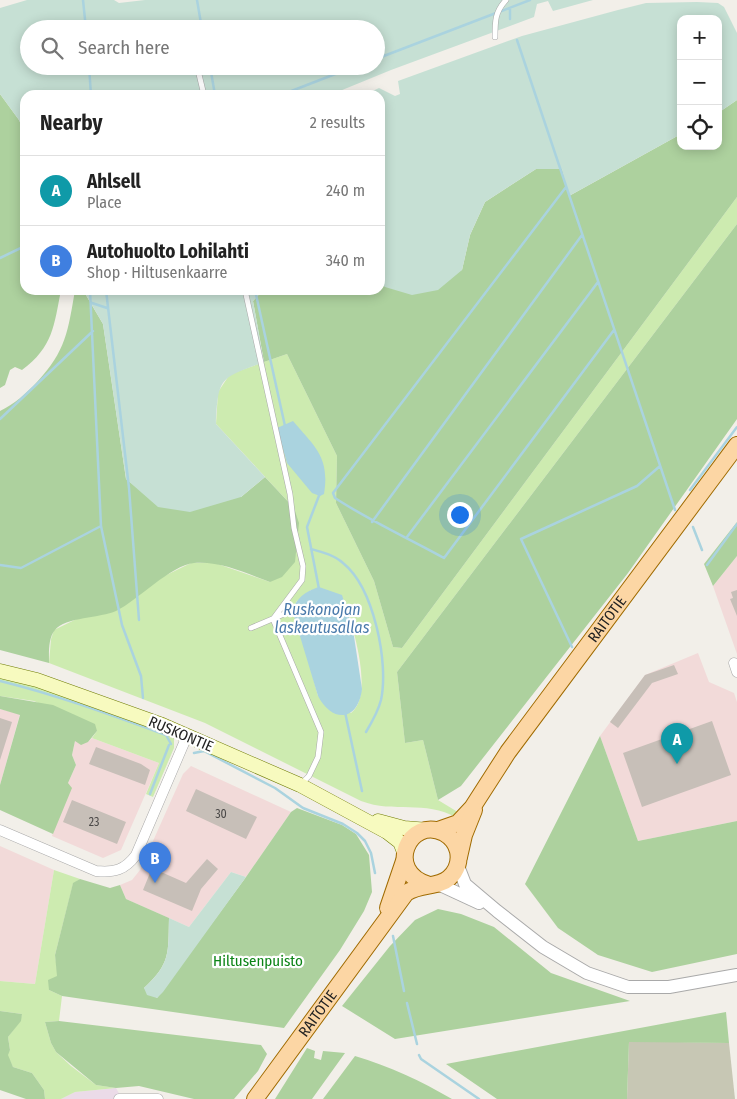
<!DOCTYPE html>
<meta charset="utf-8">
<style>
:root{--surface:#fff;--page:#f2f2f2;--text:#222;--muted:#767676;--line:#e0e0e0;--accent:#b45309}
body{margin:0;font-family:"Fira Sans Condensed",sans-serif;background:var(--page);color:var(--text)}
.controls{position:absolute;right:15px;top:15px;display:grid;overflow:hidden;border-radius:10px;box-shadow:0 2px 12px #0003}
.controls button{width:45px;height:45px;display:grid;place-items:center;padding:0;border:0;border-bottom:1px solid var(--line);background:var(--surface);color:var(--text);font:25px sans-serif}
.you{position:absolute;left:459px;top:514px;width:18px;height:18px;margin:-12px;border:4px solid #fff;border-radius:50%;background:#1a73e8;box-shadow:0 0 0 8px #1a73e833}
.badge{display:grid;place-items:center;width:32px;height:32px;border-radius:50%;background:var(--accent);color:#fff;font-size:16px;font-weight:700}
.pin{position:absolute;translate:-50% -41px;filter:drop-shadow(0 1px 2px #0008)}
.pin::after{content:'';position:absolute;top:26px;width:18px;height:15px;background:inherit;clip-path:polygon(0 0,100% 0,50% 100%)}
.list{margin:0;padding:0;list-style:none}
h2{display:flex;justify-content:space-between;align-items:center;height:65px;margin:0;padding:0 20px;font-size:21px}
h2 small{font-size:16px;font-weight:400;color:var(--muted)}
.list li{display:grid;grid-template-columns:32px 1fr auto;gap:15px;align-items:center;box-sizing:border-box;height:70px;padding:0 20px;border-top:1px solid var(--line)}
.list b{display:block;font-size:19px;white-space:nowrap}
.list p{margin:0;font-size:16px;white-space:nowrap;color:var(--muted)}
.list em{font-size:16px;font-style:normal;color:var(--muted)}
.icon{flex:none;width:28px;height:28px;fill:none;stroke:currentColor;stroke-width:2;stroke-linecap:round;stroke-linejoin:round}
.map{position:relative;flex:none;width:737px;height:1099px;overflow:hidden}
.search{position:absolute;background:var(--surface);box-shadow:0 2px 12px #0003;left:20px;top:20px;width:365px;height:55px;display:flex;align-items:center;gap:12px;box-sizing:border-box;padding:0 18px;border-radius:28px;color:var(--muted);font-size:19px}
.panel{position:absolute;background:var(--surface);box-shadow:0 2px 12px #0003;left:20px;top:90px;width:365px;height:205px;border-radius:15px}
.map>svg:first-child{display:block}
.commercial{fill:#f2dad9}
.industrial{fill:#ebdbe8}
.construction{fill:#c7c7b4}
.grass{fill:#cdebb0;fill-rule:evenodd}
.forest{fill:#add19e}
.wetland{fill:#c6e0d4;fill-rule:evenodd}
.water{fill:#aad3df}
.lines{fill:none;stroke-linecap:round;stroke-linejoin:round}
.stream{stroke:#aad3df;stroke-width:2.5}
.building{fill:#c7bfb8}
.service-casing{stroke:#a9a9a9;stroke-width:6}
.minor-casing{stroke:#a9a9a9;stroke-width:11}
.tertiary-casing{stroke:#a9a9a9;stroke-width:14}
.secondary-casing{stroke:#707d05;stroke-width:15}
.primary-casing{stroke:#a06b00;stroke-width:18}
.service{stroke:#fff;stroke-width:5}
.minor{stroke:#fff;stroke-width:10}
.tertiary{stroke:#fff;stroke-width:12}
.secondary{stroke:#f7fabf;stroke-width:14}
.primary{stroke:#fcd6a4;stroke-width:16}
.labels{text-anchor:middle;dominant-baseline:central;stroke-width:4.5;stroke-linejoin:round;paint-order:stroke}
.number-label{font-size:12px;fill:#4b4948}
.street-label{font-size:15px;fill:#222;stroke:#fff}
.park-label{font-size:15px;fill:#0c8416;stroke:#fff}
.water-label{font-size:16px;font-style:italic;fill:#4a7aab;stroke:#fff}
</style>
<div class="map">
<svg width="737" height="1099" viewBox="0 0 737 1099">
<rect width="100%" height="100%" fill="#f2efe9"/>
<path class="commercial" d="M737,556V654L713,586Z
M698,653L709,682L734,693L737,702V821L638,841L600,736L645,675Z
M0,709L20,714L0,785Z
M92,738L159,763L121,850L103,858L52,836L68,783L76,765L72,755L75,741L88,742Z
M191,766L291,812L246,877L231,872L189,927L126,899L120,885L132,880L140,870L183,774Z
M0,846L54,870L35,984L0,981Z"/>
<path class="industrial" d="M116,1088L122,1099H61L75,1092Z"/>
<path class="construction" d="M629,1041L729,1043L735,1099H627Z"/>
<path class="grass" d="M737,197V224L397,672L405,743L423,740L438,800L461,814L457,818C424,799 395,814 361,801L205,723L49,663L51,639L54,630L191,563H215L270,582L294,508L216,424L218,392L230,374L287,354L337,456L336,503L374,581L393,647L402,648ZM311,590L344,600C352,624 375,695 351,713L318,696L307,655L296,602Z
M0,677L41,688L171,734L174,739V748L153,797L146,794L159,763L92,738L97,731L34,701L0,696Z
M54,870L80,879L73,884L55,955L58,976L49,990L62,996L59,1021L45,1022L51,1043L56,1052L71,1066L96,1085L116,1088L75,1092L61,1099H45L44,1090L32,1073L13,1067L7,1055L10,1050L8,1037L20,1021L22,1014L0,1011V981L35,984Z"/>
<path class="forest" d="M0,94L19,120L25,133V290H61C54,326 53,347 22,370L15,367L10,370L5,385L0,388Z
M737,100V197L402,648L393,647L374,581L336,503L337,456L287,354L264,362L253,301L263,290H380V282L386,287L462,270L470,235L485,202L536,169H562L569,196L681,134V146H718V113Z
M737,224V419L628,573L461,786L438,800L423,740L405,743L397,672Z
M75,290H83L103,324L126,479L135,486L241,497L265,477L294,508L299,523L295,562L282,577L270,582C245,573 221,561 194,563C171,565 137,601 116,611C101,618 65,617 55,630C48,638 49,653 49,663L0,650V411C14,404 26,394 37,382C66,351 68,331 75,290Z
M737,522V556L713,586L704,564Z
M0,696L53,705L95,724L97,731L88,742L81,745L75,741L72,755L76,765L68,783L72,788L53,834L0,810V785L20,715L0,709Z
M600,736L638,841L737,821V954L652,972L598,955L558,928L525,884Z
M297,808L342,825L356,834L369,855L372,892L364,911L340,950L284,1028L62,996L49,990L48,980L57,976L55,955L73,883L80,879L110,888L120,885L126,899L169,918C168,953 171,963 144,988L157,998L246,877L291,812Z
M438,909L461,914L494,927L551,973L630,1001L395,1039L342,1006L390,946L415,920Z
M0,1011L22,1014L21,1021L8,1037L10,1050L8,1055L13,1067L32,1073L44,1090L45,1099H26L0,1090Z
M726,1012L729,1043L629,1042L627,1099H497L446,1064Z
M59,1021L261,1045L267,1054L258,1071L234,1099H194L139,1086L116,1088L96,1085L56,1052L51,1043L45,1022Z
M307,1048L315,1051L314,1058L321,1060L323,1051L345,1053L312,1099H275Z
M355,1056C389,1066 421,1081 452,1099H323Z"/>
<path class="wetland" d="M27,0H114L119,3L145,0H593L553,11L548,1L537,4L534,17L391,70L330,95H25V133L19,120L0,94V8ZM29,29H376V66H29Z
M697,2L718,3L724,7L737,33V100L718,113V19H681V134L569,196L562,169H536L485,202L470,235L462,270L438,290L412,295L385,287L380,282V95H364L379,88L395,96L400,94L398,81L522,36L618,10L646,3Z
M83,290H263L253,301L264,362C221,378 218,376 216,424L265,477L241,497L190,512L158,507L126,479L103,324Z
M231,872L246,877L163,992L157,998L147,995L144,988C171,963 168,953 169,918L189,927Z"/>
<path class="water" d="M293,421C315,447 330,457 324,494L320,496L312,493L287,463L277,428Z
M319,587L342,595L353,630L362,689C358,722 332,723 318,696L293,613C294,599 306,591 319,587Z"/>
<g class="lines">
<path class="stream" d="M83,0L86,29
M197,0L202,29
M499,12L530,0
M510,19V8
M517,40L675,510
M376,59L496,13
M89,66L91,95
M210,66L215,95
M281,95L356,66
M566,187L333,493L335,498C370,521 408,538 444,558L614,330
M0,258L25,246
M90,290L101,526L122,625L141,676L143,698
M106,290L129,488L139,620
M255,290L285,426
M92,303L107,308
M0,419L93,331
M690,490L737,427
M372,522L582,235
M693,527L702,550
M407,537L598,282
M311,549C322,552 334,555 343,563C374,588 389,663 381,700C378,712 372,722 366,732
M0,565L21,568L101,526
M707,565L737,524
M319,589L307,527L320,493
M572,647L521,539L637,486L660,466
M0,681C57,695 111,715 166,735L171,744
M345,712L362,791
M194,753L204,751L275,788L303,808L343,824L357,833L365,841L371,853L375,873
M150,794L169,745
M393,936L404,991
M407,1003L417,1044
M419,1055L421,1059L479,1099"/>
</g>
<path class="building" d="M737,590V616L730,599L733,598L731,592Z
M674,665L678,674L652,683L618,728L610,722L645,675Z
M0,718L12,722L0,760Z
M712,721L731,775L642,807L623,753Z
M96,747L141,764L150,770L145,785L89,764Z
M196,789L257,817L246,839L186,811Z
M72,800L126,822L117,844L63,822Z
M207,859L218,869L201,889L192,911L143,890L152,868L186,883Z"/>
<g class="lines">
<g class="service-casing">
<path id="service" d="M495,37C495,21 495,12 506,0
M197,66L204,95
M245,290L290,494L294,528L303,566L302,580L273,619L321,732L318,757L309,776L302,783
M251,628L291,611"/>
</g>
<g class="minor-casing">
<path id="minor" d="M734,663L737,672
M0,830L96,871C114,873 125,870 136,855L187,736
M119,1099H158"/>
</g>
<g class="tertiary-casing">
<path id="tertiary" d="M458,866L465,884L497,911L543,947L587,973L628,987H669L737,975
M438,884L479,903"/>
</g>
<g class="secondary-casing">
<path id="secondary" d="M0,671L37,680L160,724L300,785L387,832L400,842L404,852
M378,821L404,828L429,830"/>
</g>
<g class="primary-casing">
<g id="primary">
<path id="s1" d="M438,830L458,823L472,808L508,752L737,445"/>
<path d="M459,857L464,835L474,810"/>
<path d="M388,908L404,861"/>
<path id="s2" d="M255,1099L406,893C421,883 438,888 449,878C457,871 460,861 458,851C456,843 451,837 444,833C409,815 384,872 429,885"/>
</g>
</g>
<use href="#service" class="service"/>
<use href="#minor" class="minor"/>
<use href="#tertiary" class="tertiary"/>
<use href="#secondary" class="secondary"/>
<use href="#primary" class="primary"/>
</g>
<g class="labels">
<g class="number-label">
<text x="221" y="814">30</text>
<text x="94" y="822">23</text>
</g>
<g class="street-label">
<text stroke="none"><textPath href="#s1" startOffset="274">RAITOTIE</textPath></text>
<text transform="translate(181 734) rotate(23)">RUSKONTIE</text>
<text stroke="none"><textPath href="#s2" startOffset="106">RAITOTIE</textPath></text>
</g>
<g class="park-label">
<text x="258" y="961">Hiltusenpuisto</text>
</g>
<g class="water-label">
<text x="322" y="609">Ruskonojan<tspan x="322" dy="18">laskeutusallas</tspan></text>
</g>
</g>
</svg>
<div class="controls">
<button>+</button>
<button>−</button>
<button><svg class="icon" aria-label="locate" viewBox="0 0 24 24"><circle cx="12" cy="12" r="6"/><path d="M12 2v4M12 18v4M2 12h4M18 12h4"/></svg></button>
</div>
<div class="you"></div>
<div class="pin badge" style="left:677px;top:764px;background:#0f9aa8">A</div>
<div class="pin badge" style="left:155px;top:883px;background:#3f7fe0">B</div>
<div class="search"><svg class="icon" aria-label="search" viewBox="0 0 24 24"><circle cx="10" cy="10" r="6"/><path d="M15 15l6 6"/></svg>Search here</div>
<section class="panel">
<h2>Nearby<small>2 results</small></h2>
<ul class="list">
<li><span class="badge" style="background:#0f9aa8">A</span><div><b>Ahlsell</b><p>Place</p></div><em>240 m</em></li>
<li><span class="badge" style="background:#3f7fe0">B</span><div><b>Autohuolto Lohilahti</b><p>Shop · Hiltusenkaarre</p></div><em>340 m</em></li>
</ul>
</section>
</div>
